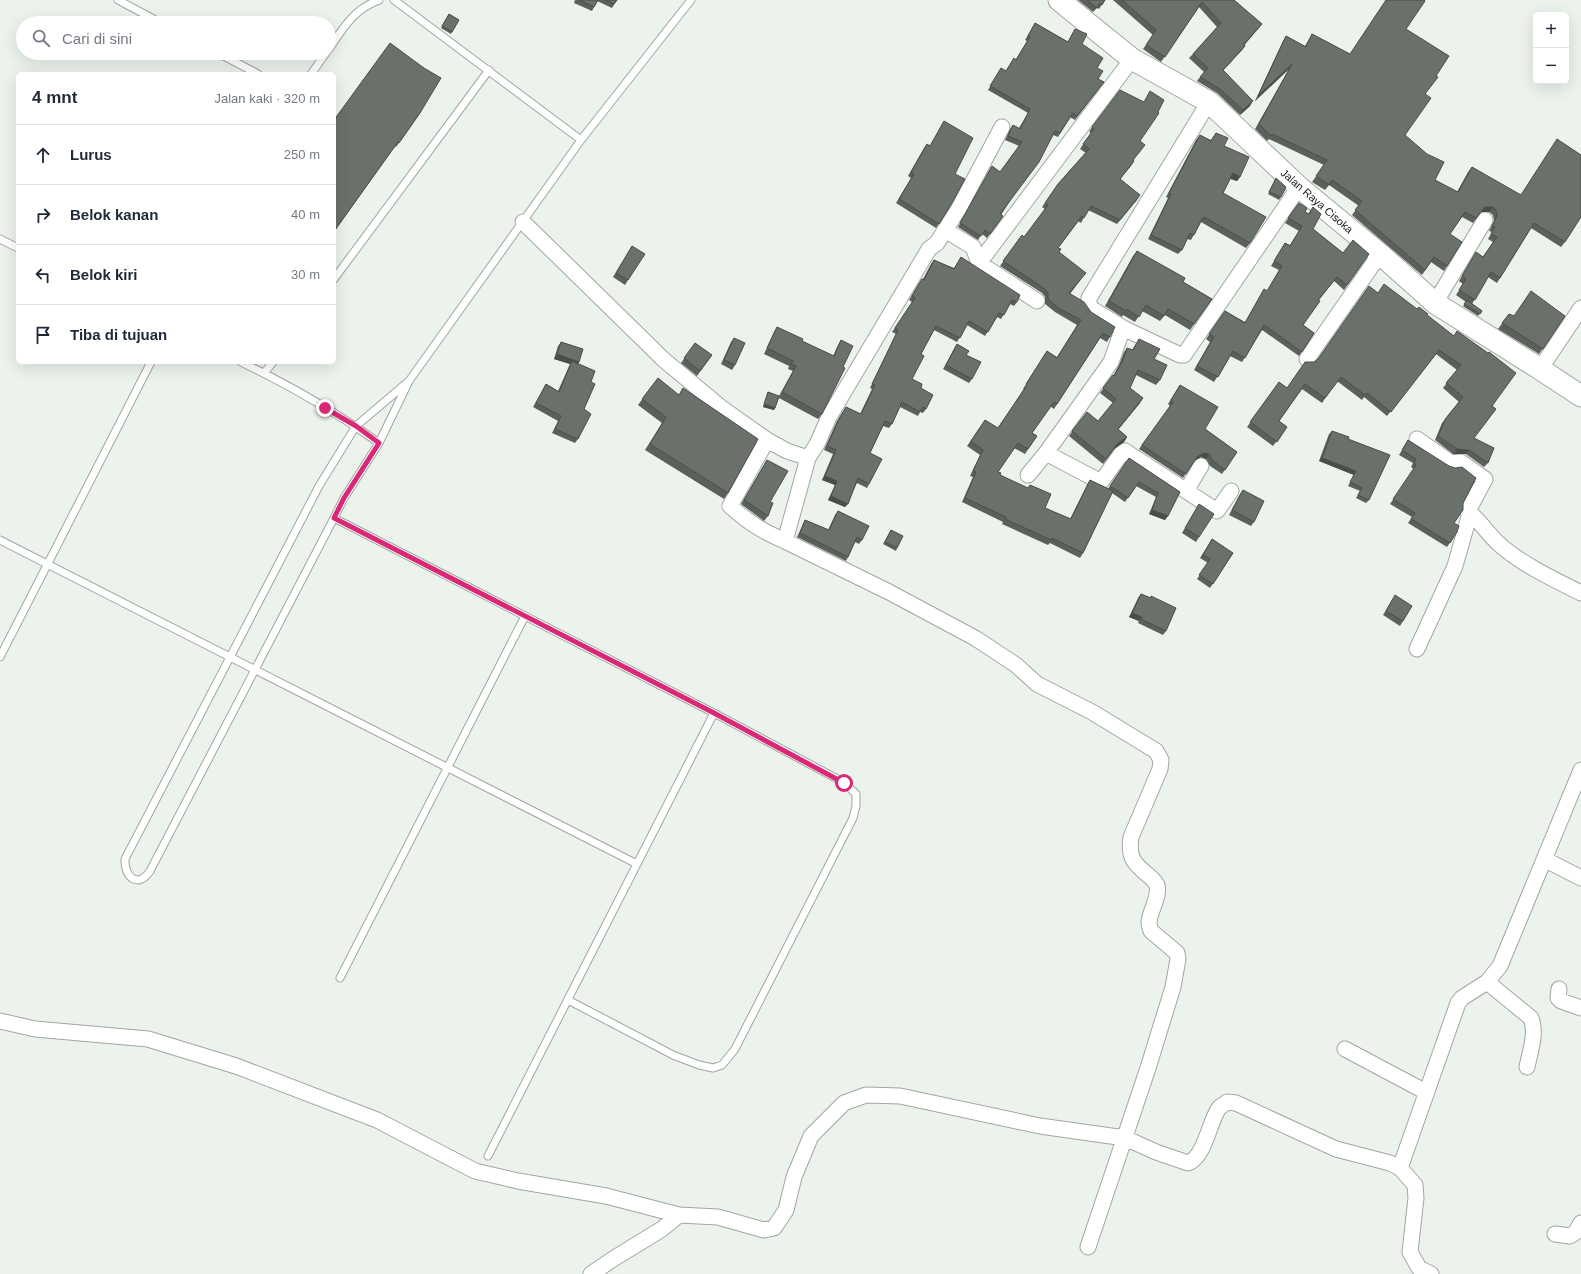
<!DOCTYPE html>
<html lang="id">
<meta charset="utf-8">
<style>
:root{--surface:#fff;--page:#f6f6f7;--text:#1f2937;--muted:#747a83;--line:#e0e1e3}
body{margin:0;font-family:Helvetica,sans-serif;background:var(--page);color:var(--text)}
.controls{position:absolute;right:12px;top:12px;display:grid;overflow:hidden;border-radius:6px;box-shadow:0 4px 16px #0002}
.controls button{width:36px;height:36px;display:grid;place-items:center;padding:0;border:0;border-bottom:1px solid var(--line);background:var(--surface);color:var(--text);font:20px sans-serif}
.stop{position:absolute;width:12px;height:12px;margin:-9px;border:3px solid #db2777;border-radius:50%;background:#fff}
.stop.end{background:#db2777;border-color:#fff;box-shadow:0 1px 4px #0008}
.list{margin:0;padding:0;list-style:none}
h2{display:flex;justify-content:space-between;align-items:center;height:52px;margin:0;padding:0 16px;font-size:17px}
h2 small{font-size:13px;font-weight:400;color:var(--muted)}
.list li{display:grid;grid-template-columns:26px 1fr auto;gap:12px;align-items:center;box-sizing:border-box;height:60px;padding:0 16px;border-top:1px solid var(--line)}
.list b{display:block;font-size:15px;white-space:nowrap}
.list em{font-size:13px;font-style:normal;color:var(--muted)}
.icon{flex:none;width:22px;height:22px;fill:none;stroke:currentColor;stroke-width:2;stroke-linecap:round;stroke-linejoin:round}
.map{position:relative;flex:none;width:1581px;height:1274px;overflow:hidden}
.search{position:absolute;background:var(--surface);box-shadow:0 4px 16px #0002;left:16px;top:16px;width:320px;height:44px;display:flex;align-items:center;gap:10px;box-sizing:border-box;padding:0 14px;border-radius:22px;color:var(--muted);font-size:15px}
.panel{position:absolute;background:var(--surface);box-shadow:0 4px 16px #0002;left:16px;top:72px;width:320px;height:292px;border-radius:6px}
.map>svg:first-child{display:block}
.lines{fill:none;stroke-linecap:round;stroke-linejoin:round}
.lane-casing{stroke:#a0a7a0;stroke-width:9}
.street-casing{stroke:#a0a7a0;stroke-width:17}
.secondary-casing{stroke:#a0a7a0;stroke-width:23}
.lane{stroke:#fff;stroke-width:7}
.street{stroke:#fff;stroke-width:15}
.secondary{stroke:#fff;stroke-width:21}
.wall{fill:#5b605b}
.shaded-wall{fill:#4a4e4a}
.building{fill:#6a706a;stroke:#4a4e4a}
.route{stroke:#db2777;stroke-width:5}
.labels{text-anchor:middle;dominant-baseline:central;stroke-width:3;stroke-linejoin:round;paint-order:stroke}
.street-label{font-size:11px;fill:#191b19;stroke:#fcfffc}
</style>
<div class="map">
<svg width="1581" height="1274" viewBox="0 0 1581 1274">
<rect width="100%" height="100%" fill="#ecf3ec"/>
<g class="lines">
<g class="lane-casing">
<path id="lane" d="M118,0L161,23
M394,0L581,140
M329,49C343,28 354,9 379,0
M218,53L258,74
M311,74L326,53
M0,239L18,248
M334,279L489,70
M241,362C289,385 336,412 379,443
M264,373L273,362
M409,381L356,426L319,486L125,859C124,877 138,889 150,871L334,518L344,498L379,443L409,381L581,140L691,0
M334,518L714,713L845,783L856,794V806L853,818L735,1049L722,1065L713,1068L699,1065L673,1055L568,1000
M0,540C212,649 425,755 637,864
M0,657L151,362
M340,978L525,616
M488,1156L714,713"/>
</g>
<g class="street-casing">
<path id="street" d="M523,222L664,360L723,409L767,440L787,451L808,458
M945,230L958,210L1002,127
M979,263L1037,301
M1435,303L1485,220
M1123,328L1180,355H1184L1299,187
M1307,359L1380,254
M1540,369L1581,308
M1417,439L1451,463L1461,462L1485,479L1468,511C1480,521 1488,534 1499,544C1521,564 1555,580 1581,593
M767,440L730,506C749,523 762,531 785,541
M1046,453L1101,482L1121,454L1125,451L1217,511L1231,491
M1028,475L1046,453L1111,362L1123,328L1092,309L1089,304V298L1209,102
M1186,491L1201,466
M1417,649L1455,566L1470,513
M1544,859L1581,878
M1487,982L1531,1018C1537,1033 1530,1052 1527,1067
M1559,989L1558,998L1561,1001L1581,1008
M0,1021L35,1029L148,1039L236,1066L377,1120L475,1171L518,1181L606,1196L679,1215L718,1217L764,1230L774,1228L786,1210L794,1177L811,1136L844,1103L866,1095L900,1096L1040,1126L1125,1138L1156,1152L1188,1163C1205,1157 1209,1122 1219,1108C1221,1106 1225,1104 1227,1102L1236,1103L1336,1149L1390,1163L1400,1168L1458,1003L1462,998L1487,982L1500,966L1581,770
M1345,1049L1426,1092
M1400,1168L1415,1185L1416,1198L1410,1252L1419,1268L1431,1274
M1555,1234L1570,1236L1576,1232L1581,1223
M1088,1247L1148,1068L1173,987L1178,959L1177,953L1151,931C1150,928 1149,925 1149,922C1150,910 1160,897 1157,885C1155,882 1152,878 1149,876C1133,863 1128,857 1131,837L1160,769L1161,760L1156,751L1092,712L1037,684L1016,665L975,638L889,592L785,541L808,458L817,444L829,417L929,249L937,243L945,230L973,247L979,263L1132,59
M591,1274L613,1259L662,1229L679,1215"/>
</g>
<g class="secondary-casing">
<path id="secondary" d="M1059,0L1132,59L1209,102L1299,187L1380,254L1435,303L1540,369L1581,396"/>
</g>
<use href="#lane" class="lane"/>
<use href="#street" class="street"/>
<use href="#secondary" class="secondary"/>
</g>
<path class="wall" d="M575,0H617L612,8L597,1L592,11L574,3Z
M1078,0H1105L1099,9L1097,8L1093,12Z
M1113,0H1234L1262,24L1244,45L1242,50L1223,70L1250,106L1240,115L1217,93L1197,81L1204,72L1189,58L1193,54L1217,27L1199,7L1161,62L1143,49L1153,35Z
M449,14L459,20L451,34L441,28Z
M1035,23L1068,42L1075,29L1082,44L1097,68L1098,79L1104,82L1075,120L1070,117L1058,137L1053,135L1001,215L1003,216L987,238L982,234L978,240L958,227L992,166L1000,172L1019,146L1005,140L1010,129L1013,125L1019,128L1028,113L988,90L1001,68L1006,71L1014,58L1016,59L1027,41L1025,40Z
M1406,29L1436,76L1425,94L1405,135L1435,180L1457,192L1468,172L1472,167L1565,242L1561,247L1531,228L1497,283L1488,277L1472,304L1482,311L1478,316L1463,306L1466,302L1456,295L1463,284L1459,281L1473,257L1476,252L1483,257L1493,242L1488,239L1492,232L1489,231L1494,221L1493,215L1489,212H1481L1473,223L1462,217L1450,234L1447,266L1444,271L1431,262L1422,275L1352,215L1359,206L1329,185L1325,190L1312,182L1324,165L1269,139L1267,141L1255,129L1289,69L1255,101L1283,41L1286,36L1305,46L1309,39L1312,34L1350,54Z
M420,113L396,147L395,146L334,232V120Z
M944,121L955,174L953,201L936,228L896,203L911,178L908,176L924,148L927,144L930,146Z
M1092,127L1140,141L1142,149L1133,160L1134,161L1131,166L1120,179L1140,195L1117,224L1088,210L1081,223L1078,221L1058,248L1059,252L1082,278L1070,294L1091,312L1110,337L1107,342L1100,338L1054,409L1050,406L1032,433L1037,436L1025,454L1014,448L998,472L1000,475L1045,508L1070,519L1087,485L1090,480L1108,489L1129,458L1180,492L1165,520L1149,514L1156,497L1136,486L1125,502L1112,493L1083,553L1080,558L1050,543L1048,545L1002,524L1003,522L962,502L973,477L970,476L980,455L967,446L985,420L998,428L1024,389H1023L1047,351L1057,357L1077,325L1055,312L1045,304V297L1042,293L1000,266L1022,235L1024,237L1045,209L1042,207L1058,184L1086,153L1080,149L1091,133L1089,132Z
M1216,133L1224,146L1240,177L1237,181L1230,179L1223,193L1250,243L1246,248L1201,222L1191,240L1187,239L1182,250L1178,254L1148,239L1168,198L1166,197L1196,140L1200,135L1211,140Z
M1276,178L1281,197L1279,200L1268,194Z
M1299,203L1305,212L1308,214L1313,207V229L1343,253L1369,254L1344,290L1334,281L1319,300L1303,325L1314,333L1299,356L1262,330L1242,362L1230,356L1214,382L1194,370L1210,342L1206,339L1225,311L1245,322L1264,289L1267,291L1279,270L1271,266L1285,243L1290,245L1299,231L1285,223Z
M632,246L628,280L625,285L613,277Z
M1137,251L1183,282L1212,299L1190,330L1165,315L1160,321L1142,311L1135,322L1123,315L1122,317L1105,306L1133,256Z
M961,257L1017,302L1014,306L1010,304L1001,319L997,317L985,336L967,325L957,342L934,330L921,354L912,379L921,388L926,409L923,413L920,412L918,416L900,407L892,424L889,428L883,426L870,453L869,484L867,488L857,483L845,507L828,500L835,485L822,480L833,454L824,450L837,421L846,407L860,414L872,389L870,388L896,334L892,332L912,302L909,300L919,283L922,279H923L931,264L934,260L954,268Z
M1378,293L1417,309L1427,315L1492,406L1474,438L1488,463L1484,467L1466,454H1453L1435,440L1442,423L1459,402L1443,388L1457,370L1436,354L1387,416L1364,397L1362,400L1337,381L1322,403L1302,389L1279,421L1287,427L1273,446L1247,427L1279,382L1287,388L1318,359Z
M1509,314L1514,316H1565L1539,354L1498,329Z
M777,327L802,341L833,356L838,345L841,340L843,367L822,414L818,419L779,398L775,408L774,410L763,407L767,394L768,392L779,396L793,371L788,369L789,366L764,354L774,332Z
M734,338L735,365L732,370L721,364L731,342Z
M1139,339L1154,359L1160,380L1156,385L1136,375L1130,388L1140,403L1118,430L1127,437L1124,442L1114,449L1103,464L1069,436L1087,412L1098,421L1113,403L1100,393L1113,375V376L1119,365L1124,352L1127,348L1132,350Z
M561,342L579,362L578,364L591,382L584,409L578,439L575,443L552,433L558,421L533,407L546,384L558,391L570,364L554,359L558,346Z
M695,343L712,355L697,376L681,363Z
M957,344L966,355L972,379L969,383L943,369L954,349Z
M658,378L728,493L724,499L645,450L662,423L638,405Z
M1180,385L1205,429L1237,452L1222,474L1210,466L1206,459L1201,457L1194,461L1183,478L1139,449L1170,406L1168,404Z
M1332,431L1348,439L1369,500L1366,503L1356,498L1360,491L1348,486L1354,475L1319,461L1329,434Z
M1408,440L1463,503L1454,523L1457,532L1447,547L1408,523L1412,517L1390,504L1414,469L1411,467L1413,463L1399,455Z
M767,460L770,502L768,516L764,521L741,504Z
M1243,490L1254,522L1251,526L1229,515L1240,494Z
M1199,504V537L1196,542L1182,533Z
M838,511L862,540L859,544L855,542L848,557L846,561L797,537L803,524L805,520L828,530L835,515Z
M891,530L897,548L896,551L883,544Z
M1212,539L1233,553L1210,588L1197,579L1208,563L1200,558Z
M1141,594L1166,631L1163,635L1138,623L1139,621L1129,617L1138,598Z
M1392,600L1403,621L1400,626L1383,615Z"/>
<path class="shaded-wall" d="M1262,24L1258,29L1241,49L1244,44Z
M1245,46L1242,50L1220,74L1223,70Z
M1292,64L1289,69L1255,101L1258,96Z
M1253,101L1250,106L1240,115L1243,110Z
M1233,173L1240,177L1237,181L1229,178Z
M1140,195L1137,200L1117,224L1120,220Z
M1485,207H1493L1489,212H1481L1473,223Z
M557,354L579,362L576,366L572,361L570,364L554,359Z
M1143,398L1140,403L1114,434L1118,429Z
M764,404L775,408L774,410L763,407Z
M1127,437L1124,442L1114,449L1103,464L1117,444Z
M1457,449L1469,450L1466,454H1453Z
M1204,453L1209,454L1206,459L1201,457L1194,461L1197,457Z
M1322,458L1356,471L1354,475L1319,461Z
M825,476L837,481L835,485L822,480Z
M831,496L848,504L845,507L828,500Z
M1152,510L1168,516L1165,520L1149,514Z
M1132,613L1142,617L1139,621L1129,617Z"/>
<path class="building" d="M579,0H598L594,7Z
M606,0H617L614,4Z
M1087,0H1105L1102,5L1100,3L1097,8Z
M1122,0H1234L1262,24L1244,44L1245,46L1223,70L1253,101L1243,110L1220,89L1200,77L1208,68L1193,54L1221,23L1202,2L1165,57L1146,45L1156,30Z
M1386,0H1424L1425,1L1406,29L1449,56L1436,76L1438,77L1425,94L1431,98L1405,135L1427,154L1444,162L1435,180L1458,192L1472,167L1521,195L1557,139L1581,155V217L1565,242L1534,223L1500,278L1491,272L1475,300L1459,290L1466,279L1462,276L1476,252L1483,257L1497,237L1491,234L1495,227L1492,226L1497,216L1496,210L1493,207H1485L1476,218L1465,212L1450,234L1462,242L1447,266L1434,257L1425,270L1355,210L1362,201L1332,180L1329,185L1316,176L1327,160L1272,134L1271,136L1259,124L1292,64L1258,96L1286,36L1306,47L1312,34L1350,54Z
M449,14L459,20L452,32L442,26Z
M1035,23L1068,42L1075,29L1087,34L1082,44L1103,58L1097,68L1103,71L1098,79L1104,82L1077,116L1073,113L1060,133L1055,131L1039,162L1000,214L1003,216L990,234L985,230L981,236L960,223L992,166L1000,172L1022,142L1008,136L1013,125L1020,129L1030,109L990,86L1001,68L1006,71L1014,58L1016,60L1030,37L1028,36Z
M390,43L424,68L441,78L420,113L399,143L398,142L335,230L334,229V120Z
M1120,90L1144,102L1150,91L1164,100L1158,112L1159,113L1140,141L1145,145L1133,160L1134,161L1120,179L1140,195L1120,220L1091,206L1084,218L1082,216L1058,248L1061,249L1059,252L1086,273L1069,293L1084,302L1091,312L1115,327L1110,337L1103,333L1057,404L1054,402L1032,433L1037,436L1028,449L1018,443L998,472L1001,473L1000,475L1028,488L1030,485L1051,494L1045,508L1071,519L1090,480L1113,491L1083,553L1052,538L1051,540L1005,519L1006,517L965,498L976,472L973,471L983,450L971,441L985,420L998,428L1027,385L1026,384L1047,351L1057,358L1081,320L1058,308L1048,299V293L1045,289L1003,261L1022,235L1024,237L1048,205L1045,203L1058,184L1089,149L1083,144L1094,129L1092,127Z
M944,121L973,138L955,174L965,179L953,201L939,224L899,199L914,174L911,172L927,144L930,146Z
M1216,133L1228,138L1224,146L1249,157L1240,177L1233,173L1223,193L1266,217L1250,243L1204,217L1203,220L1202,219L1194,235L1190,233L1182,250L1151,235L1171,194L1169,193L1200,135L1211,141Z
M1276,178L1286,187L1281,197L1269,192Z
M1299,203L1307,208L1305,212L1309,214L1313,207L1321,214L1313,229L1343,253L1353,240L1369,254L1347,285L1337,277L1318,300L1320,301L1303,325L1314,333L1302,352L1264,325L1245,358L1233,351L1218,377L1197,366L1214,337L1209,334L1225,311L1245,323L1264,289L1267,291L1282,266L1274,261L1285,243L1290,246L1302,226L1288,218Z
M632,246L645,254L628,280L616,273Z
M1137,251L1185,278L1183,282L1212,299L1194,324L1168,309L1164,316L1146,305L1139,317L1127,309L1126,311L1109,301Z
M961,257L1020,295L1017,302L1012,300L1004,315L999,313L988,332L969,321L960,338L936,326L921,354L924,356L912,379L922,384L921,388L933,395L926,409L923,407L920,412L902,402L892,424L885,421L870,453L882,459L869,484L858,478L848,504L831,496L837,481L825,476L836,450L827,446L840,417L846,407L861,414L875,385L872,384L898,330L895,328L915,298L912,296L922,279L924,280L934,260L954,269Z
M1384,284L1417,309L1419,307L1428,314L1427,315L1454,336L1457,331L1488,353L1489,352L1516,373L1492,406L1496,409L1474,438L1494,448L1488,463L1469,450L1457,449L1438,436L1446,418L1463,397L1446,383L1461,365L1439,350L1391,412L1367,393L1365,395L1341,377L1325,398L1305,384L1279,421L1287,427L1277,442L1250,422L1279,382L1287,388L1305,362H1314L1318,359L1369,286L1378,293Z
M1531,291L1565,316L1543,349L1502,323L1509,314L1514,316Z
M1467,300L1482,311L1480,314L1464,304Z
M777,327L803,339L802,341L834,356L841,340L853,346L843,367L845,368L822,414L782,392L796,366L791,364L793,361L767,348Z
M734,338L745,343L735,365L724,360Z
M1139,339L1160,349L1154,359L1167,365L1160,380L1138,370L1130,388L1143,398L1118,429L1127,437L1117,444L1106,459L1072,431L1087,412L1098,421L1116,399L1103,388L1113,375L1114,376L1123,360L1127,348L1133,350Z
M561,342L583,349L579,362L557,354Z
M695,343L712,355L700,371L684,358Z
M957,344L969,351L966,355L981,362L972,379L946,365Z
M572,361L595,371L591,382L595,384L584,409L591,414L578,439L555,429L561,416L536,403L546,384L559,392Z
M658,378L679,395L683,388L758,439L728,493L650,444L666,417L642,399Z
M1180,385L1218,407L1205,429L1237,452L1225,470L1213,461L1209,454L1204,453L1197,457L1186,474L1142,445L1173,402L1171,400Z
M768,392L779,396L775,408L764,404Z
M1332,431L1349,437L1348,439L1390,455L1369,500L1358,495L1362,488L1350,482L1356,471L1322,458Z
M1408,440L1449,466L1455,468L1462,467L1476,478L1463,503V510L1454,523L1459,526L1457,532L1450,543L1411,519L1415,513L1393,499L1416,465L1414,463L1416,459L1402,450Z
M1129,458L1180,492L1168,516L1152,510L1158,493L1139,482L1128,498L1110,486Z
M767,460L788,471L770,502L773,503L768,516L744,500Z
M1243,490L1264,501L1254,522L1232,510Z
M1199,504L1214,514L1199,537L1185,528Z
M838,511L869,526L862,540L857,537L848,557L800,533L805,520L829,530Z
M891,530L903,536L897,548L885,542Z
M1212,539L1233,553L1213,584L1199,575L1210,559L1203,555Z
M1141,594L1151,598V596L1176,608L1166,631L1141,619L1142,617L1132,613Z
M1395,595L1412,606L1403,621L1386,611Z"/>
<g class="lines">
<path class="route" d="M325,408L356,426L379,443L344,498L334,518L714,713L844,783"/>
</g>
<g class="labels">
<g class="street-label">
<text transform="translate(1317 201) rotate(41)">Jalan Raya Cisoka</text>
</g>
</g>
</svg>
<div class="controls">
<button>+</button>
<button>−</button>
</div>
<div class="stop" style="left:844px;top:783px"></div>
<div class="stop end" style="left:325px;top:408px"></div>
<div class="search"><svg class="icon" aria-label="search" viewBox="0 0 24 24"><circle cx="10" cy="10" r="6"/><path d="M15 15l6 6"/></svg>Cari di sini</div>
<section class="panel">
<h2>4 mnt<small>Jalan kaki · 320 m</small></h2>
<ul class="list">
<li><svg class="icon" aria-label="ahead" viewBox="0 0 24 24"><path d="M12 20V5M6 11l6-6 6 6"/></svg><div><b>Lurus</b></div><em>250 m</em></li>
<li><svg class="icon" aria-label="right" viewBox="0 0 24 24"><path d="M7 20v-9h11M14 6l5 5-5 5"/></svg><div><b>Belok kanan</b></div><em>40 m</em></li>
<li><svg class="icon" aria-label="left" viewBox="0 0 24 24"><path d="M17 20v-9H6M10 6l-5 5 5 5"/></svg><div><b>Belok kiri</b></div><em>30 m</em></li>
<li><svg class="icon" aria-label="arrive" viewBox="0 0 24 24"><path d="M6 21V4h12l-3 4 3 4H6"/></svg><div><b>Tiba di tujuan</b></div></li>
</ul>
</section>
</div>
